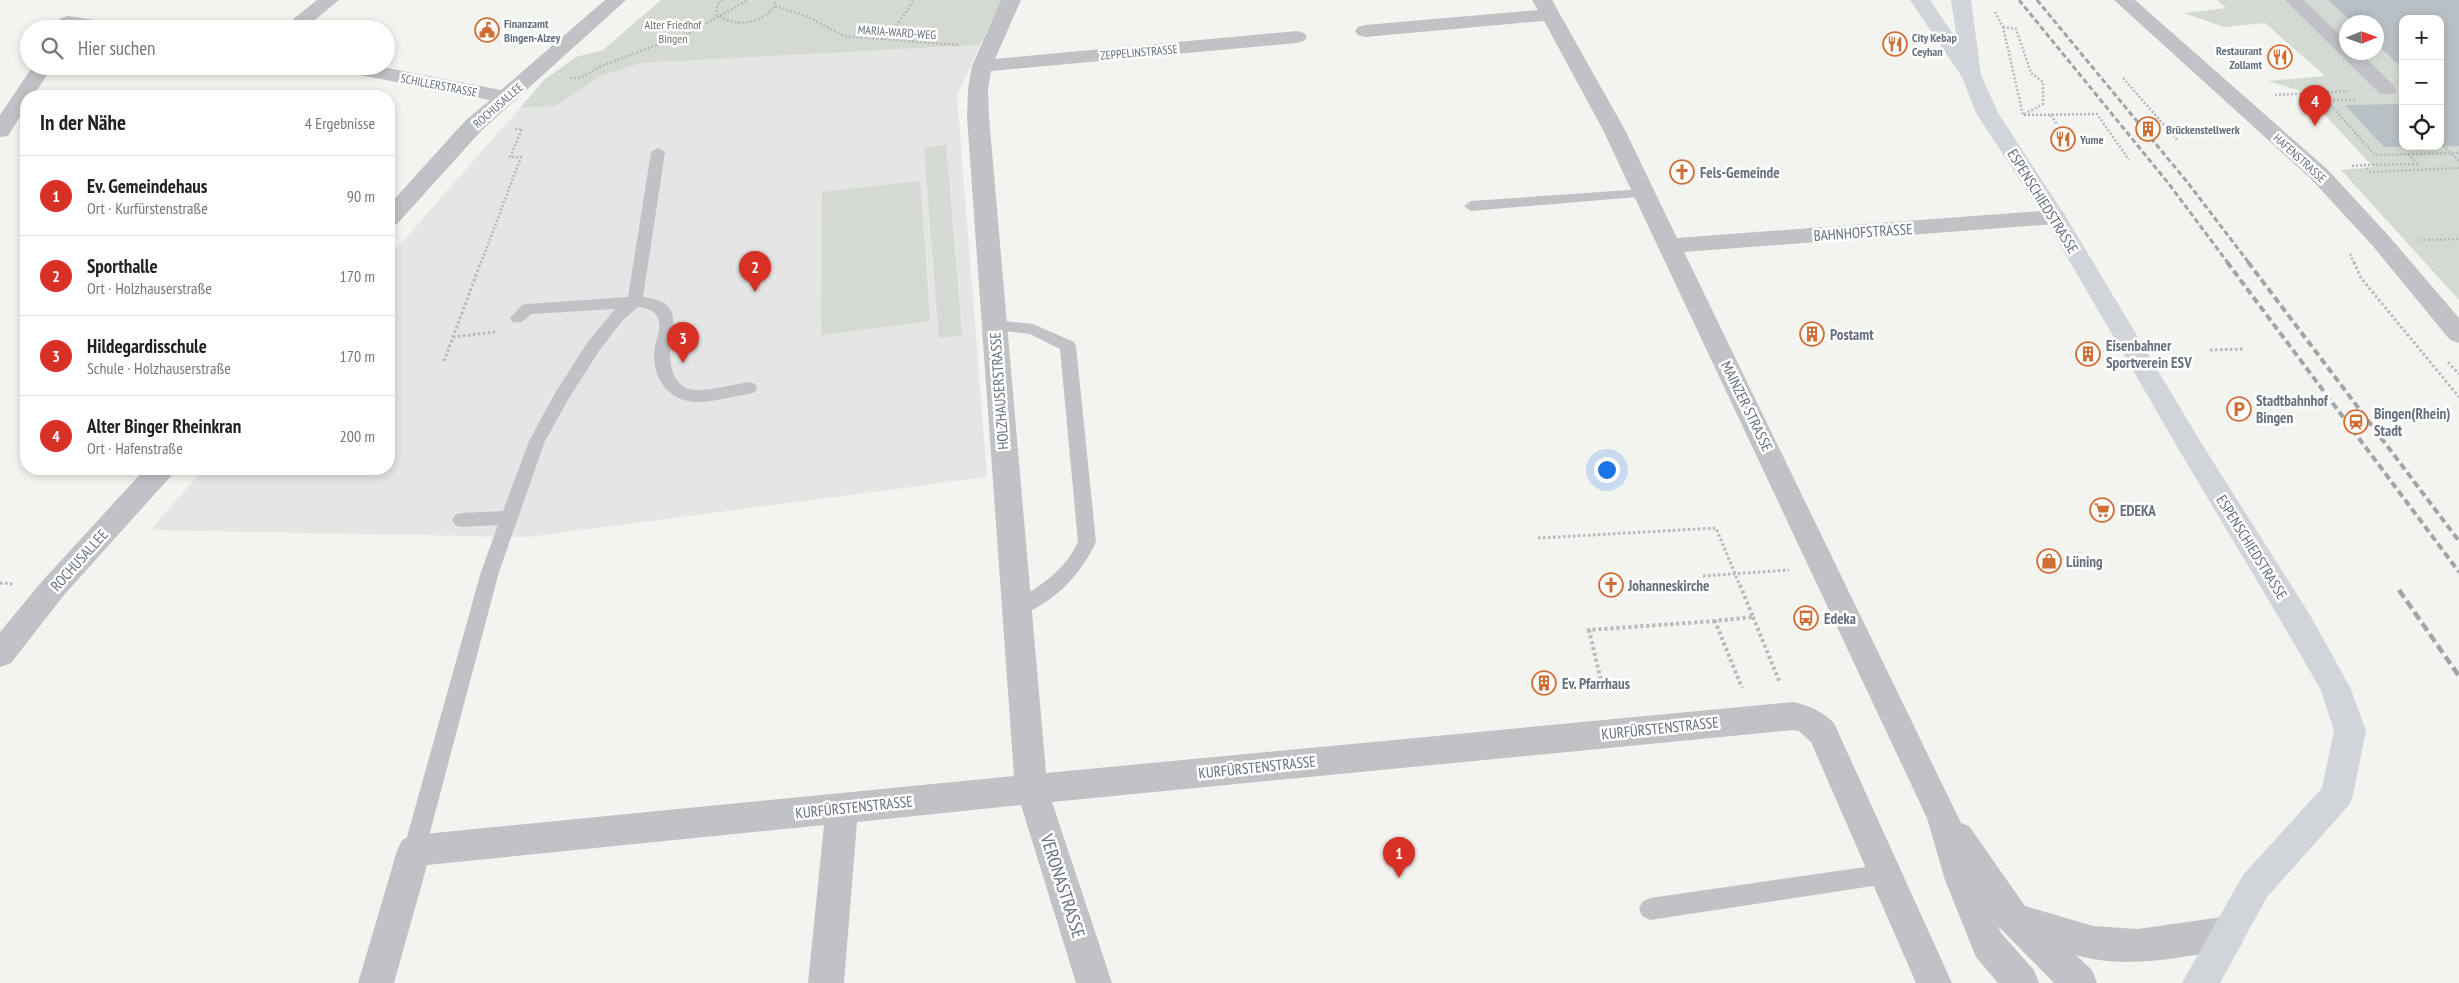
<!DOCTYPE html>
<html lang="de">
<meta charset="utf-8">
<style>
:root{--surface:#fff;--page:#f6f6f6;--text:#222;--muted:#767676;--line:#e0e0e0;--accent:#d93025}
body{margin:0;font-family:"PT Sans Narrow",sans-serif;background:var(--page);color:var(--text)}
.controls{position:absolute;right:15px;top:15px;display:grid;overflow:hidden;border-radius:10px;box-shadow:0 2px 8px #0003}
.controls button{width:45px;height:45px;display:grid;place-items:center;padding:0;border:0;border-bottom:1px solid var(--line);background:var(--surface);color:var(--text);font:25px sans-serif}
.compass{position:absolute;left:2339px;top:15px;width:45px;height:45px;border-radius:50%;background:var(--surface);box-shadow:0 2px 8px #0003;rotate:89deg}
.you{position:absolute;left:1606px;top:469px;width:18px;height:18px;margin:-12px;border:4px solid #fff;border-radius:50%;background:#1a73e8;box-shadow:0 0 0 8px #1a73e833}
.badge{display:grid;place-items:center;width:32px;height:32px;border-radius:50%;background:var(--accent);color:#fff;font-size:16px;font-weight:700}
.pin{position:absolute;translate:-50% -41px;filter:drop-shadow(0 1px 2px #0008)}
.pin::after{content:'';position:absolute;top:26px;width:18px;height:15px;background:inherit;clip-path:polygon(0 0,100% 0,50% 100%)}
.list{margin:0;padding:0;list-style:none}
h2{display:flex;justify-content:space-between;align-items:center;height:65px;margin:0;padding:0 20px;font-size:21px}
h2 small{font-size:16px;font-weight:400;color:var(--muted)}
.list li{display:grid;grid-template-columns:32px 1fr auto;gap:15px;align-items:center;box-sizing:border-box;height:80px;padding:0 20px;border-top:1px solid var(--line)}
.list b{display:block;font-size:19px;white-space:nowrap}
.list p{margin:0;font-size:16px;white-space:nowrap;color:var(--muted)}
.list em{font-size:16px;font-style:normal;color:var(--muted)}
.icon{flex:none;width:28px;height:28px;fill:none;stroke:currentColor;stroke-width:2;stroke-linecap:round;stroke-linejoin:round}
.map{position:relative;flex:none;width:2459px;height:983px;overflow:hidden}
.search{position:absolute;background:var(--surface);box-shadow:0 2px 8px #0003;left:20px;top:20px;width:375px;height:55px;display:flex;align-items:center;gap:12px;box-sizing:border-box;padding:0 18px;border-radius:28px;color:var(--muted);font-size:19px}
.panel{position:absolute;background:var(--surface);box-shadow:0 2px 8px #0003;left:20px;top:90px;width:375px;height:385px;border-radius:20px}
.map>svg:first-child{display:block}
.built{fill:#e4e5e4}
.green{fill:#d4dad2}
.water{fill:#b8c0c5}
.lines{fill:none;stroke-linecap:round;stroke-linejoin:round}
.path-far2{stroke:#b7b9bc;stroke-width:2.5;stroke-dasharray:2 2;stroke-linecap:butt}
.path-far1{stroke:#b7b9bc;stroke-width:3;stroke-dasharray:2.5 2.5;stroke-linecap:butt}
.path{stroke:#b7b9bc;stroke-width:4;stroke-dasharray:3 3;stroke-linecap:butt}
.service{fill:#c0c2c5;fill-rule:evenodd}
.pedestrian{fill:#c0c2c5;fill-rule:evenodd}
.minor{fill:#c0c2c5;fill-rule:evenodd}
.secondary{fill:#d1d4d9;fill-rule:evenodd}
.rail-far2{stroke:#a1a5aa;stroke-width:3;stroke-dasharray:5.5 3;stroke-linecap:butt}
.rail-far1{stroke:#a1a5aa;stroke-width:4;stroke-dasharray:7 4;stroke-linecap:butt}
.rail{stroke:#a1a5aa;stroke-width:4.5;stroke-dasharray:9 4.5;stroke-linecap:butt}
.labels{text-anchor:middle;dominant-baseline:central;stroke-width:5;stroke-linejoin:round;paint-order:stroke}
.far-poi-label{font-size:12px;font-weight:bold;fill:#66707e;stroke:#fff;text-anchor:start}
.far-park-label{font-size:12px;fill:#657664;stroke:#fff}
.far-street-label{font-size:12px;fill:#66707e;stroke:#fff}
.poi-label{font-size:15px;font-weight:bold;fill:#66707e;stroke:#fff;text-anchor:start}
.street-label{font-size:15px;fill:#66707e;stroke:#fff}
.near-street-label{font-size:18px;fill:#66707e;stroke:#fff}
</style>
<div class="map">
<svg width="2459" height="983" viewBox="0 0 2459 983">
<rect width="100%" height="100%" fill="#f3f4f0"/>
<path class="built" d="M980,45L957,96L987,477L528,537L150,530L204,469H389V257L520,108L556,106L601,76L641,63Z"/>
<path class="green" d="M661,0H1002L980,45L641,63L601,76L556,106L520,108L544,80L576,57L603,50Z
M2217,0H2328L2352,22H2346V52H2376L2377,45L2403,69V146H2440V104L2459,120V300L2341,170L2373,167L2304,92L2268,81L2325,76L2265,23L2224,27L2184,13L2226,8Z
M946,145L962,335L939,338L924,148Z
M920,181L930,321L821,335L822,192Z"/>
<path class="water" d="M2328,0H2459V146L2384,147L2345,105L2403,104V146H2440V19H2403V69L2377,45L2376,22H2352Z"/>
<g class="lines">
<path class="path-far2" d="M722,0L717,5V15C736,28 761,24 775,6L774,0
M775,6L808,17L844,36L959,45
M1995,12L2003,27
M2003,27L2016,29L2031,73L2043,82V104L2023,115Z
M882,40L900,21L914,0
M570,78H580L601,66L689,33L748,0
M2123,78L2178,141
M2275,95L2348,91
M2355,100H2326L2375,155L2459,153
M2024,115L2097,114L2129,160
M2051,115L2057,124
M2440,143L2459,161
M2408,154L2418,164
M2364,165L2418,164
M2352,166L2364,165L2370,172L2459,168
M2420,240L2459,239
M2350,254L2354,263
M481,263L521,157H510L522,129H515"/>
<path class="path-far1" d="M2354,262L2361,278L2459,397
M453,337L495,332
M2210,350L2243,349
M444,361L481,262
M2448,362L2459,374
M1538,538L1716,528L1740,586
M1703,576L1789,570
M0,583L14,584"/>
<path class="path" d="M1740,585L1753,617L1715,621L1742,688
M1753,617L1780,683
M1602,685L1589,630L1715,621"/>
<path class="service" d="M658,148L665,152L643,297C686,302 671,326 670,354C670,371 677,390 696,390C713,390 732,385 749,382L755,384L757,388L755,392L749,394C732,396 712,403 695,402C669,400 654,381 654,355C654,344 661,331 659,321C657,311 647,308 638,307L623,320L599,351L569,398L545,441L499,572L425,851L422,858L414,861L406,858L403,851L481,572L498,525L461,527L455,525L452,520L455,515L461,513L503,511L529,441L554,395L587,343L615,309L531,314C525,320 522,324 512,322L510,318L522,305L527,304L628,297L651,152Z
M1644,189L1651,193L1649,196L1471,211L1464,206L1471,201Z
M994,320L1033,324L1074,342L1076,346L1096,542C1080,576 1053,604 1016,617L1009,614L1007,609L1009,604C1038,588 1064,572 1078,542L1060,349L1030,334L988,329L986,325L988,321Z
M1886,864L1894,867L1897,874L1894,881L1886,884L1650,920L1642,916L1639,909L1642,902L1650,898Z"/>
<path class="pedestrian" d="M2285,0H2304L2346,41V52H2360L2394,86L2397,90L2394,94H2380Z"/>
<path class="minor" d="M317,0H339L304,29H281Z
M605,0H626L481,131L397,224L389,226V205L465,121L490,100L344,72L337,70L334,66H377L501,90Z
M1001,0H1021L995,59L1297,31L1304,33L1307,37L1304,41L1297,43L991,71L988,89L989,117L1046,773L1793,702C1811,706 1821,711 1834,723L1952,983H1916L1811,742L1799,731L1793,730L1052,802L1112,983H1076L1021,805L857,822L844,983H808L824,825L427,865L394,983H358L397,851L402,840L414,835L1014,776L967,117L968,89L972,66Z
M1532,0H1552L1625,130L1677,238L2055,210L2063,212L2066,217L2063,222L2055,224L1684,252L1961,823L1969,826L2025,906L2093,926L2138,929L2229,916L2241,921L2246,933L2241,945L2229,950C2178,957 2126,970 2076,955L2092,970L2097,983H2054L1998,926L2001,933L2034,970L2039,983H1998L1976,957L1945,880L1927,818L1603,130L1544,21L1365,37L1358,35L1355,31L1358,27L1365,25L1538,10Z
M2114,0H2135L2327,169L2388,235L2459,318V343L2450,340L2372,245L2311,179Z
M68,16L116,23L123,25L126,29H74L61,26L58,22L61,18Z
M33,66H53L33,96H26V107L8,136L0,137V115Z
M145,469H175L171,476L64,595L11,663L0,667V632L44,579Z"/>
<path class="secondary" d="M1910,0H1930L1957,40L1951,0H1971L1981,75L1998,113L2066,217L2200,441L2310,615L2350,687L2366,731L2353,795L2349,805L2267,897L2220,983H2182L2243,875L2322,788L2334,731L2321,690L2288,633L2182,455L2044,217L1976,113L1962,77Z"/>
<path class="rail-far2" d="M2019,0L2169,184L2228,263
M2037,0L2188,183L2249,263"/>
<path class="rail-far1" d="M2227,262L2459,572
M2248,262L2459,541"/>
<path class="rail" d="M2399,590L2459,676"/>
</g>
<defs>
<g id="civic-ring" transform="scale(1.25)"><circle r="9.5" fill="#fff" stroke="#cf6f35" stroke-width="1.5"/><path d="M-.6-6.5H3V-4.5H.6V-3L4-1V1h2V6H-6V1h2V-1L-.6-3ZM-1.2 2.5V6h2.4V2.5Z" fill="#cf6f35"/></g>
<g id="restaurant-ring" transform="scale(1.25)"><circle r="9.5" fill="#fff" stroke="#cf6f35" stroke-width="1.5"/><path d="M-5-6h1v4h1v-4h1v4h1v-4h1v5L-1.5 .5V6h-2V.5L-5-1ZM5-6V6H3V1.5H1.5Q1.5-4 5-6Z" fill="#cf6f35"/></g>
<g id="building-ring" transform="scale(1.25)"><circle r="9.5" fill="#fff" stroke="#cf6f35" stroke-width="1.5"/><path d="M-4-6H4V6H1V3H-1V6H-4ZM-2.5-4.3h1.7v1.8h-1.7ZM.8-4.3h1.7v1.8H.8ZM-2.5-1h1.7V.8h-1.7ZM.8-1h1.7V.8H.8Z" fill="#cf6f35"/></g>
<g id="church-ring" transform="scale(1.25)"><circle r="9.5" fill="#fff" stroke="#cf6f35" stroke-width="1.5"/><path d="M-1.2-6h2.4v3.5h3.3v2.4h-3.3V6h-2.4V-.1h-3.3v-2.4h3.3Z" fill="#cf6f35"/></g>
<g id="parking-ring" transform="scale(1.25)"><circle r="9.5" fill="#fff" stroke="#cf6f35" stroke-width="1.5"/><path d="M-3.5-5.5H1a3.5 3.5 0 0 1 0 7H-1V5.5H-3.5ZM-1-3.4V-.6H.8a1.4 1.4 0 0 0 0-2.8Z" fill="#cf6f35"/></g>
<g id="station-ring" transform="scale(1.25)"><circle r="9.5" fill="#fff" stroke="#cf6f35" stroke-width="1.5"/><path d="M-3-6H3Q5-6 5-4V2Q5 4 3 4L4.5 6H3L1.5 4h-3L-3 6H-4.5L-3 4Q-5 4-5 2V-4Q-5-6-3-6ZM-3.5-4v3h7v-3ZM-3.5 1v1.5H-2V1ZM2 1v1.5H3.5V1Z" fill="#cf6f35"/></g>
<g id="supermarket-ring" transform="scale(1.25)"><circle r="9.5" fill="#fff" stroke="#cf6f35" stroke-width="1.5"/><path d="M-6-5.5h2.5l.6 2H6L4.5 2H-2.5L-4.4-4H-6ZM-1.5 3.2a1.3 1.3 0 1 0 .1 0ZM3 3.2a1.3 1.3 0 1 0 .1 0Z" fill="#cf6f35"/></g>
<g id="shop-ring" transform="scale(1.25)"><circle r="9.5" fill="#fff" stroke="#cf6f35" stroke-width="1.5"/><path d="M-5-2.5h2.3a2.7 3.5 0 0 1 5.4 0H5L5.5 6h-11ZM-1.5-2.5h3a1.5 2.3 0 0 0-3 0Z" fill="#cf6f35"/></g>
<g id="bus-ring" transform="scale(1.25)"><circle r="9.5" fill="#fff" stroke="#cf6f35" stroke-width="1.5"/><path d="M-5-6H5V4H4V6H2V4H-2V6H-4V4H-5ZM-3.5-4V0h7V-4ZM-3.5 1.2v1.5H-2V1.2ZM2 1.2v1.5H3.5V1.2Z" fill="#cf6f35"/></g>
</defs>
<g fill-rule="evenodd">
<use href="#civic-ring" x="487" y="30"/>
<use href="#restaurant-ring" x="1895" y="44"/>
<use href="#restaurant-ring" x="2280" y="57"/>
<use href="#building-ring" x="2148" y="129"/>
<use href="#restaurant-ring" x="2063" y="139"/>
<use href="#church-ring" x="1682" y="172"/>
<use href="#building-ring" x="1812" y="334"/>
<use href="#building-ring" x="2088" y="354"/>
<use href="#parking-ring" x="2239" y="409"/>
<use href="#station-ring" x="2356" y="422"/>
<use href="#supermarket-ring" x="2102" y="510"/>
<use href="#shop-ring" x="2049" y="561"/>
<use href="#church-ring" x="1611" y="585"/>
<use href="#bus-ring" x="1806" y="618"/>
<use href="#building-ring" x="1544" y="683"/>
</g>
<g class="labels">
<g class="far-poi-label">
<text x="504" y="23">Finanzamt<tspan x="504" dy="14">Bingen-Alzey</tspan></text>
<text x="1912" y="37">City Kebap<tspan x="1912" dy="14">Ceyhan</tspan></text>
<text x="2262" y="50" text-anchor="end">Restaurant<tspan x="2262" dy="14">Zollamt</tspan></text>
<text x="2166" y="129">Brückenstellwerk</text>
<text x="2080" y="139">Yume</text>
</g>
<g class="far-park-label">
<text x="673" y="24">Alter Friedhof<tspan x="673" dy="14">Bingen</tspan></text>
</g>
<g class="far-street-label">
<text transform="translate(897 32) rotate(4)">MARIA-WARD-WEG</text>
<text transform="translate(1139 52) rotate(-5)">ZEPPELINSTRASSE</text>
<text transform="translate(439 85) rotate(11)">SCHILLERSTRASSE</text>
<text transform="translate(498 105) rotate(-41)">ROCHUSALLEE</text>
<text transform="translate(2300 158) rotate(42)">HAFENSTRASSE</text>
</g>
<g class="poi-label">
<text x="1700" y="172">Fels-Gemeinde</text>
<text x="1830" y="334">Postamt</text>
<text x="2106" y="345">Eisenbahner<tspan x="2106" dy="17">Sportverein ESV</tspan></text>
<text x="2256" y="400">Stadtbahnhof<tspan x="2256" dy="17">Bingen</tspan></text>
<text x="2374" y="413">Bingen(Rhein)<tspan x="2374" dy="17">Stadt</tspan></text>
<text x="2120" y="510">EDEKA</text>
<text x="2066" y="561">Lüning</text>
<text x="1628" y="585">Johanneskirche</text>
<text x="1824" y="618">Edeka</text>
<text x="1562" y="683">Ev. Pfarrhaus</text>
</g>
<g class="street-label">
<text transform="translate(2043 201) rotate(58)">ESPENSCHIEDSTRASSE</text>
<text transform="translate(1863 232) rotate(-4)">BAHNHOFSTRASSE</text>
<text transform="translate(999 391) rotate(-94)">HOLZHAUSERSTRASSE</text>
<text transform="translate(1747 406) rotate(64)">MAINZER STRASSE</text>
<text transform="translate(2252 547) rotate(58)">ESPENSCHIEDSTRASSE</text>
<text transform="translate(79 560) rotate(-48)">ROCHUSALLEE</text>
<text transform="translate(1660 728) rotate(-6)">KURFÜRSTENSTRASSE</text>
<text transform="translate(1257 767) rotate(-6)">KURFÜRSTENSTRASSE</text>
<text transform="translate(854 807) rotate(-6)">KURFÜRSTENSTRASSE</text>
</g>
<g class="near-street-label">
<text transform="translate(1063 886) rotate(72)">VERONASTRASSE</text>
</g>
</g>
</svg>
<div class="controls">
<button>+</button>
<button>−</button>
<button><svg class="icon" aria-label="locate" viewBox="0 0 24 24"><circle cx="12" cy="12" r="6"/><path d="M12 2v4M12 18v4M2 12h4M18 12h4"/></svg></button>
</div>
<svg class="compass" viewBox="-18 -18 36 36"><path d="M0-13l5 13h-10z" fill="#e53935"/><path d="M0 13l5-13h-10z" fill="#767676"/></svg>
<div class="you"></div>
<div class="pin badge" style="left:1399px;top:878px">1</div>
<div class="pin badge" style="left:755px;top:292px">2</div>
<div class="pin badge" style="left:683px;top:363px">3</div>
<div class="pin badge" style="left:2315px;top:126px">4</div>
<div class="search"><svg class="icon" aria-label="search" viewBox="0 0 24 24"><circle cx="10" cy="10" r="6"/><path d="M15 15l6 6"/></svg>Hier suchen</div>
<section class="panel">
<h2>In der Nähe<small>4 Ergebnisse</small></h2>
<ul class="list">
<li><span class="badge">1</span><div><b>Ev. Gemeindehaus</b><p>Ort · Kurfürstenstraße</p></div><em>90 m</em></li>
<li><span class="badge">2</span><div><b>Sporthalle</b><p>Ort · Holzhauserstraße</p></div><em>170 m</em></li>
<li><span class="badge">3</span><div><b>Hildegardisschule</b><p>Schule · Holzhauserstraße</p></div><em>170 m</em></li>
<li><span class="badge">4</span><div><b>Alter Binger Rheinkran</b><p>Ort · Hafenstraße</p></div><em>200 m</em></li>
</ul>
</section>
</div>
